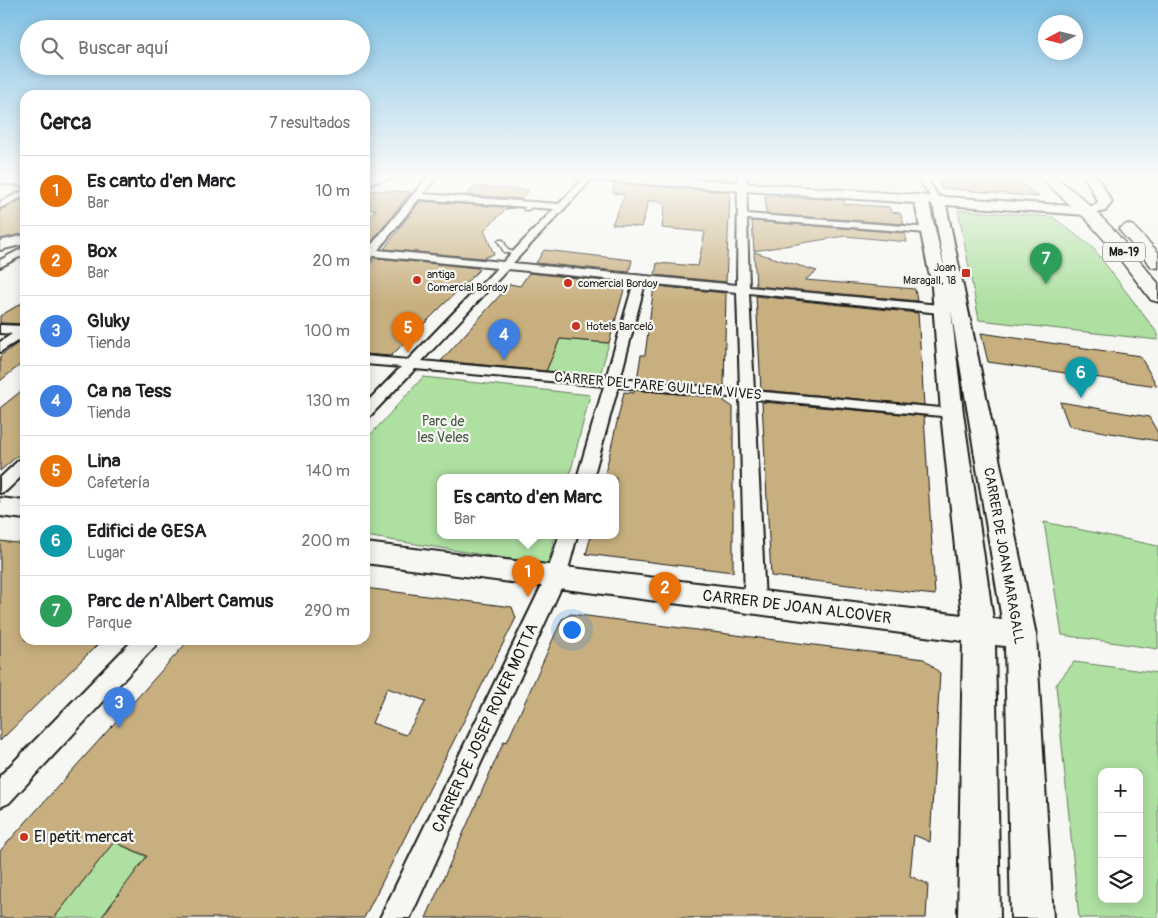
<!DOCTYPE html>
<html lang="es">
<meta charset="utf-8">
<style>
:root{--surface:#fff;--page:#f2f2f2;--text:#202124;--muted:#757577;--line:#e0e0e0;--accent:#c8321e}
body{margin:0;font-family:Pangolin,sans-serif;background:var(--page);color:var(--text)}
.controls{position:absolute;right:15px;bottom:15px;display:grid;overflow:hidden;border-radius:10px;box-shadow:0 2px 12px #0003}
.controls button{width:45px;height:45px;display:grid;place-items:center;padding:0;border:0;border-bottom:1px solid var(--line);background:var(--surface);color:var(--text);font:25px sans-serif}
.compass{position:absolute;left:1038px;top:15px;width:45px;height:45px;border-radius:50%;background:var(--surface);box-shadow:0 2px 12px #0003;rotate:263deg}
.you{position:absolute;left:571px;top:629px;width:18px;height:18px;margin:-12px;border:4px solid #fff;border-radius:50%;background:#1a73e8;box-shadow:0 0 0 8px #1a73e833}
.badge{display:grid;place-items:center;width:32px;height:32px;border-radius:50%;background:var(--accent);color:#fff;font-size:16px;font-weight:700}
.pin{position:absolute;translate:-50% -41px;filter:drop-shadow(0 1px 2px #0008)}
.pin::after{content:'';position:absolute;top:26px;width:18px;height:15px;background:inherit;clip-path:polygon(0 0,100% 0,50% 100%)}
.popup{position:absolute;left:437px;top:474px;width:182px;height:65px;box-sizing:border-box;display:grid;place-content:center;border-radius:10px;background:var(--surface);filter:drop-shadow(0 1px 4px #0005);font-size:16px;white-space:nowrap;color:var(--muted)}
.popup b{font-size:19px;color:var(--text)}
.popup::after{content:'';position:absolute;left:50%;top:100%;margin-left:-10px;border:10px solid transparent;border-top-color:var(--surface)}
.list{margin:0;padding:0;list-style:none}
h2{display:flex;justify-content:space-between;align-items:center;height:65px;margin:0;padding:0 20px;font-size:21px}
h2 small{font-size:16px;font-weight:400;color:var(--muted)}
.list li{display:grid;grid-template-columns:32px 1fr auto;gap:15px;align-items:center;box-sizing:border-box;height:70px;padding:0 20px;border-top:1px solid var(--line)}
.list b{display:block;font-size:19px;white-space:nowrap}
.list p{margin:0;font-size:16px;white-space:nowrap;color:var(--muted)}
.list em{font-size:16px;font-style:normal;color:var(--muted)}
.icon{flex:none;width:28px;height:28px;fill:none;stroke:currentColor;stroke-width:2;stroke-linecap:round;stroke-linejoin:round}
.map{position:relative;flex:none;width:1158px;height:918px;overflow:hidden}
.search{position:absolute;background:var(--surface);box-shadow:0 2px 12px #0003;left:20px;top:20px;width:350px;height:55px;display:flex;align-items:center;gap:12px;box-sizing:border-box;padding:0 18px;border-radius:28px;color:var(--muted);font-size:19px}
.panel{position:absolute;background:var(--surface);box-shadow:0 2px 12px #0003;left:20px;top:90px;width:350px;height:555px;border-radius:15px}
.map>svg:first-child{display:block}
.built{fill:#e8e1d0}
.green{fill:#aee0a1;stroke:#657e5e;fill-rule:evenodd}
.building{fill:#c7af7f;stroke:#1c1c1c;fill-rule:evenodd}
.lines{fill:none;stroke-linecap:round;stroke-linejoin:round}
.lane-casing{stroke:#1c1c1c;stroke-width:3}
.street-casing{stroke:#1c1c1c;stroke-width:4}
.secondary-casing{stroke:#1c1c1c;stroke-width:4}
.highway-casing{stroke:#1c1c1c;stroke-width:3}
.lane{fill:#f6f6f2;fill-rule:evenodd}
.street{fill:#f6f6f2;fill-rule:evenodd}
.secondary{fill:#f6f6f2;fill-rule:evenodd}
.highway{fill:#f6f6f2;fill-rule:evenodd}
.poi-dot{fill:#c8321e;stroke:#f6f6f2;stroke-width:2}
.labels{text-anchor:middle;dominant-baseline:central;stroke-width:4.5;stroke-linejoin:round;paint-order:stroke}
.far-poi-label{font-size:11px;fill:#1c1c1c;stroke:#f6f6f2;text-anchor:start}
.shield{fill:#f6f6f2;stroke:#5d5d5c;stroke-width:1}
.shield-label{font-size:12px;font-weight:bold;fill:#1c1c1c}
.street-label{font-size:14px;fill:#1c1c1c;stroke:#f6f6f2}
.park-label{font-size:14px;fill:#485744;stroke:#f6f6f2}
.near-street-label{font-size:16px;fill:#1c1c1c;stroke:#f6f6f2}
.near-poi-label{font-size:16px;fill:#1c1c1c;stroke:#f6f6f2;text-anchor:start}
</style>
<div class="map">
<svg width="1158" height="918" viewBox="0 0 1158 918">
<rect width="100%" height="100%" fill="#f6f6f2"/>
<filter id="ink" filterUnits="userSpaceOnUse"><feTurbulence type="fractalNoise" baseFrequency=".02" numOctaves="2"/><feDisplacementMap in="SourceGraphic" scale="10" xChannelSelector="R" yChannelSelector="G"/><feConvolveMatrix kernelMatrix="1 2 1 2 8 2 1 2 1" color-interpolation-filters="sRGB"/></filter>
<g filter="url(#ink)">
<path class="built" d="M753,175H892L897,190L753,181Z"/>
<path class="green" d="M958,210L1053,217L1094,249L1158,334V340L979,320Z
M560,339L609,343L600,375L546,371Z
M423,377L590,395L569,478H440V536H555L548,565L365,536V441Z
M1044,522L1158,546V649L1062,635Z
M1074,662L1158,673V918H1079L1056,685ZM1102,772H1139V899H1102Z
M114,842L147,857L101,918H54Z"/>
<path class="building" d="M693,175H728V180L692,177Z
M940,175H1011L1039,197L940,188Z
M614,183L730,192L726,282L655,275L657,263L698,266L705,232L662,228L665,204L649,200L641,227L612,224L625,195L613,193Z
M475,186L529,190L521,199L466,195Z
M365,190L411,192L369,245H365V222L376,209H365Z
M765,196L844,200V204L889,207L891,212L900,213L904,224L766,214Z
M25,198V233L0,239V210Z
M420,201L515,208L506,209L484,230L494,254L483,258L384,249Z
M752,221L905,233L907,242L845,236L754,251Z
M544,250L632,260L629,272L536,263Z
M754,252L817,271L805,280L915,289L917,301L756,286Z
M376,258L477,268L479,270L391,356L365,354V271Z
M529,273L626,283L609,343L560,339L546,371L441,361L510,284L520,286Z
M654,286L726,293L724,387L637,379L641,355H645Z
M756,296L918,313L924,405L761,390Z
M25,301V324L0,323V316Z
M981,333L1140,356L1157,386L988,362Z
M25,338V361L0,381V356Z
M25,388V449L0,471V408Z
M634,390L724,398V401L733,407V572L586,554L591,536H616V478H604L624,392L634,393Z
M762,402L924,416L935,595L771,576Z
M1060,402L1149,417L1158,433V441L1069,426Z
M0,541L25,544V640H102L0,741Z
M365,588L512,607L516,618L364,918H101L147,856L114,842L54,918H0V851L189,640H365ZM387,688L426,701L406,735L372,723Z
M571,614L924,659L940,673L930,842L914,835L910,876L928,884L926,918H426L504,741L507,742L562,619Z"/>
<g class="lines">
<g class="lane-casing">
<path id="lane" d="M530,204L534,205L528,210H524V208Z
M499,240H503L508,250L519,254V256L504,252L498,241Z"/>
</g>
<g class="street-casing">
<path id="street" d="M429,175H438L423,194L559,204L587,175H596L513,263L737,285L738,175H746L747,214L931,228V232L928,233L747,219L749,287L940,305L946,309L940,313L749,293L754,391L952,409L959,413L952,417L755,399L765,602L762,608L755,610L748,608L745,602L740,398L618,387L593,478H577L604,386L415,369L370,416L365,417V404L401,367L365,364V356L408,360L497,268L373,256L370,260L365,261V249H368ZM419,199L554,209L503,262L378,250ZM508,269L634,282L606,378L422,361ZM645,283L737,292L740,390L620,379Z
M917,175H925L940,199L939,201H933Z
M0,179L25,180V186L0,183Z
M25,190V196L0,208V202Z
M25,247V254L0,267V260Z
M0,325L25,326V336L0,352V342L12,334L0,333Z
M25,459V473L6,491L0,493V478L19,460Z
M559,536H577L566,577L410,918H380L546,577Z
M133,640H158L155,646L9,803L0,807V776Z"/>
</g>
<g class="secondary-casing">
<path id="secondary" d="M375,175H401L365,185V177Z
M572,175H634L1086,207L1095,205L1098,202L1084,175H1096L1112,202L1105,211L1086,215L946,205L1036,635L1053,918H1011L1005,646L995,645L1000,918H958L963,641L365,563V543L962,615L941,413L932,287L915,203L578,179ZM929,204H932L934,209L945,271ZM951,310L1002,620L993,619L963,413Z
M25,235V244L0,250V241Z
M0,498L25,501V519L0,516Z"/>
</g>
<g class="highway-casing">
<path id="highway" d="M1037,175H1053L1082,198L1112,228L1158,283V302L1151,300L1113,250L1086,219Z
M1127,224L1133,226L1158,252V268L1152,267L1121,232L1119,229Z"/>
</g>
<use href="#lane" class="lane"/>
<use href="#street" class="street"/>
<use href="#secondary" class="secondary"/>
<use href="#highway" class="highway"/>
</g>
</g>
<linearGradient id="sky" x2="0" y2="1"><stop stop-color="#7ebfe3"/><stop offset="0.58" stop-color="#fbfbf9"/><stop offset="1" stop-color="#fbfbf9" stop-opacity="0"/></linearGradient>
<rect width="1158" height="304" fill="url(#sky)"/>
<g class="poi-dot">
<rect x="961" y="268" width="10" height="10" rx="2.5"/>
<circle cx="417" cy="280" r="5"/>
<circle cx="568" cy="283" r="5"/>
<circle cx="576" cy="326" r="5"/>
<circle cx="24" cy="837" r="5"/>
</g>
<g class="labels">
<g class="far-poi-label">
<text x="956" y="267" text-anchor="end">Joan<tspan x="956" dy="13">Maragall, 18</tspan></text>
<text x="427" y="274">antiga<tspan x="427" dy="13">Comercial Bordoy</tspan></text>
<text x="578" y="283">comercial Bordoy</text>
<text x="586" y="326">Hotels Barceló</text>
</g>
<rect class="shield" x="1103" y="242.5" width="42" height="19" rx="4"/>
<g class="shield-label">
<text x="1124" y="252">Ma-19</text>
</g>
<g class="street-label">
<text transform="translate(658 386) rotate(5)">CARRER DEL PARE GUILLEM VIVES</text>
<text transform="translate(1004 556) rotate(80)">CARRER DE JOAN MARAGALL</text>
</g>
<g class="park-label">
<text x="443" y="421">Parc de<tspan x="443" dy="16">les Veles</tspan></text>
</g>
<g class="near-street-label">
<text transform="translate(797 607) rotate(7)">CARRER DE JOAN ALCOVER</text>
<text transform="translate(485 728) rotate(-65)">CARRER DE JOSEP ROVER MOTTA</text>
</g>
<g class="near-poi-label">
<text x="34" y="837">El petit mercat</text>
</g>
</g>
</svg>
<div class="controls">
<button>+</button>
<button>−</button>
<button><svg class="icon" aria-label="layers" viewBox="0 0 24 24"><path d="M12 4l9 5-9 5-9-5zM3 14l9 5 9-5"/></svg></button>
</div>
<svg class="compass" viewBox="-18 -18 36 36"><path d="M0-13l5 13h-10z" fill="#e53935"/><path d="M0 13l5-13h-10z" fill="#757577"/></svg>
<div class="you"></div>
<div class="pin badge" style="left:528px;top:597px;background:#e8710a">1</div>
<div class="popup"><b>Es canto d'en Marc</b>Bar</div>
<div class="pin badge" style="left:665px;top:613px;background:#e8710a">2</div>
<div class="pin badge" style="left:119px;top:728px;background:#3f7fe0">3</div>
<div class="pin badge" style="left:504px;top:360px;background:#3f7fe0">4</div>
<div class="pin badge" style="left:408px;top:353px;background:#e8710a">5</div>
<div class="pin badge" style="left:1081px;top:398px;background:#0f9aa8">6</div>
<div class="pin badge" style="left:1046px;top:284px;background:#2e9e5b">7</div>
<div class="search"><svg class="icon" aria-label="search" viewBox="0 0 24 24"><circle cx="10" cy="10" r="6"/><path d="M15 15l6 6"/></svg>Buscar aquí</div>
<section class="panel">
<h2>Cerca<small>7 resultados</small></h2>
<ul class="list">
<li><span class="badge" style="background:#e8710a">1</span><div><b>Es canto d'en Marc</b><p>Bar</p></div><em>10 m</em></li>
<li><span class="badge" style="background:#e8710a">2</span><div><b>Box</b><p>Bar</p></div><em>20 m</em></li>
<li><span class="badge" style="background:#3f7fe0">3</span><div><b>Gluky</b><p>Tienda</p></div><em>100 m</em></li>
<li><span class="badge" style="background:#3f7fe0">4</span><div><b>Ca na Tess</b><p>Tienda</p></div><em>130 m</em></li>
<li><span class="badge" style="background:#e8710a">5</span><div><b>Lina</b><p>Cafetería</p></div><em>140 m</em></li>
<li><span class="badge" style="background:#0f9aa8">6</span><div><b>Edifici de GESA</b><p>Lugar</p></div><em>200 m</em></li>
<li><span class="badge" style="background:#2e9e5b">7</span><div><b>Parc de n'Albert Camus</b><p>Parque</p></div><em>290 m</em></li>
</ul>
</section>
</div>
